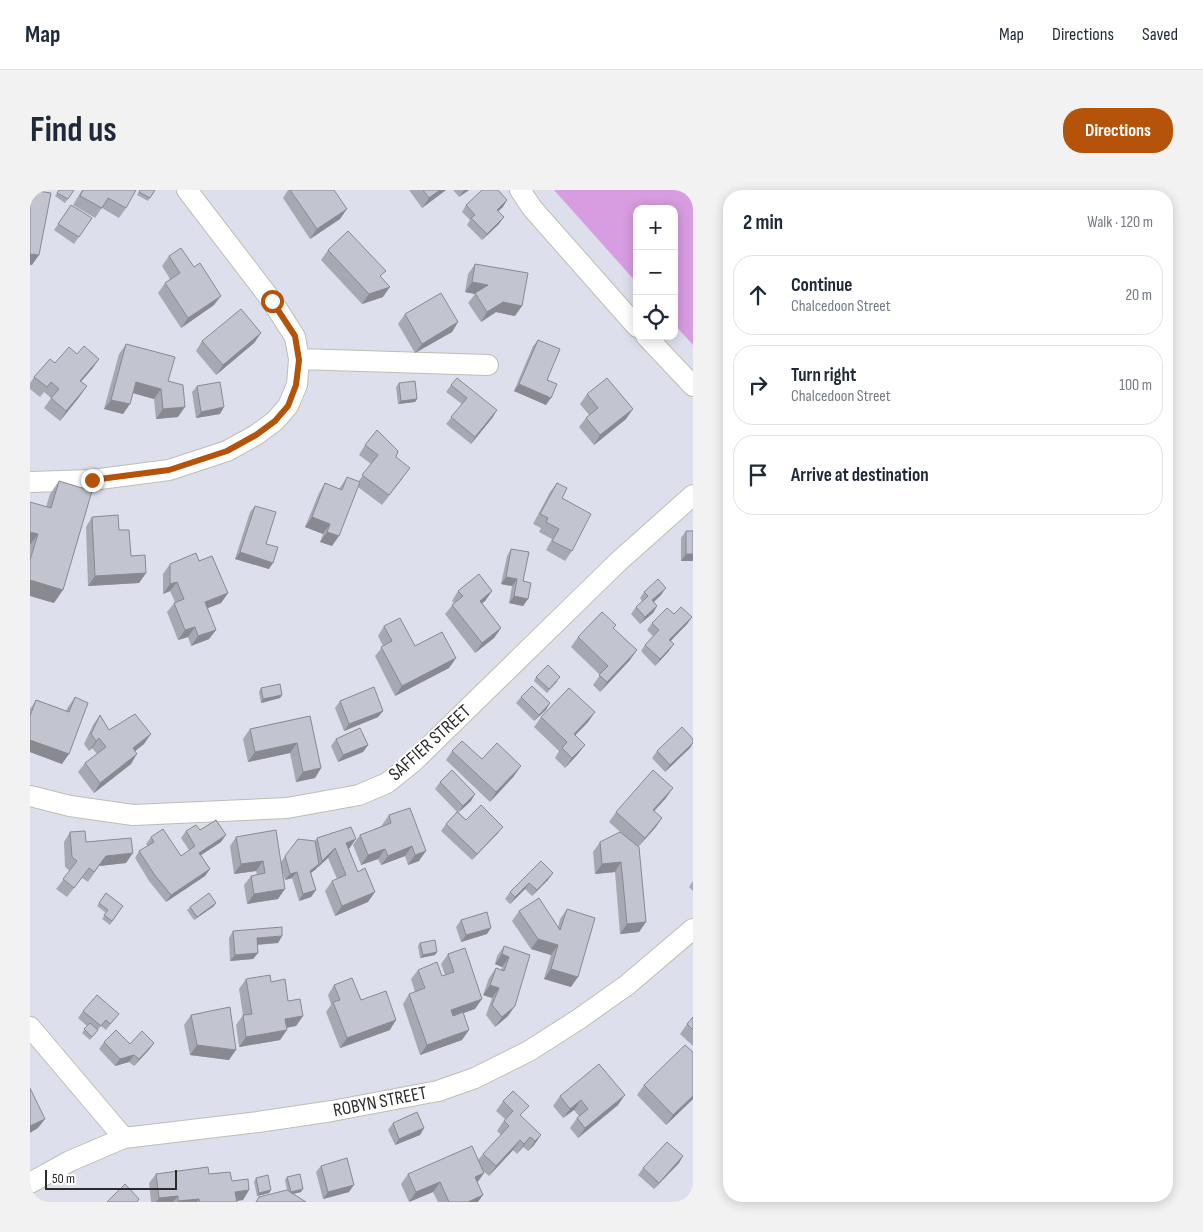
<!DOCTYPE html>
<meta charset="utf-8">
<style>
:root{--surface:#fff;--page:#f2f2f3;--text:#1f2937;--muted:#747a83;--line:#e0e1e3;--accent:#b45309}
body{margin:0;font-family:"Sofia Sans Condensed",sans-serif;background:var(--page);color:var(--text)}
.controls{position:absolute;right:15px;top:15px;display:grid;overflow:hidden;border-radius:10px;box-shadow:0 2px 12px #0003}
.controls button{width:45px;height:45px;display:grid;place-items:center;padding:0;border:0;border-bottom:1px solid var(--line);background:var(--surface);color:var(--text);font:25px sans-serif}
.scale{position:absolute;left:15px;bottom:12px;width:132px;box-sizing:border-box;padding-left:5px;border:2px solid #2b2b2b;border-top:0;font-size:14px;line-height:18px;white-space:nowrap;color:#2b2b2b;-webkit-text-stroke:4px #fff;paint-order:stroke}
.stop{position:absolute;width:15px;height:15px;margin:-11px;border:4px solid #b45309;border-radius:50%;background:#fff}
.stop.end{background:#b45309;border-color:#fff;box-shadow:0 1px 5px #0008}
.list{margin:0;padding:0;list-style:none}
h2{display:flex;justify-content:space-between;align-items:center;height:65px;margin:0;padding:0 20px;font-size:21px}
h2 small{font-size:16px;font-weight:400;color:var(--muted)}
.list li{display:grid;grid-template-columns:32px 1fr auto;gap:15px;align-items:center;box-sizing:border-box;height:80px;margin:0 10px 10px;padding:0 10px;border:1px solid var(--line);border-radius:20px}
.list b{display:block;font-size:19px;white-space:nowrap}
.list p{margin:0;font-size:16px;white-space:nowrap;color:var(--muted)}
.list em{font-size:16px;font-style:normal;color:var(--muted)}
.icon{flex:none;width:28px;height:28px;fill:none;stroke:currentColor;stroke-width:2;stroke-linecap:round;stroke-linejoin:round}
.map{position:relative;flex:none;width:663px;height:1012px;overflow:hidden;border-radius:20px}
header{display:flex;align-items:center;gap:30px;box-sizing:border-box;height:70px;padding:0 25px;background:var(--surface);border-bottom:1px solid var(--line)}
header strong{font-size:24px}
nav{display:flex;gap:28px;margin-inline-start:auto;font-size:18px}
.intro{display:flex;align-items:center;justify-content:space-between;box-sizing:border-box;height:120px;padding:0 30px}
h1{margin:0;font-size:35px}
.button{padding:12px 22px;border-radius:20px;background:var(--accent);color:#fff;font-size:18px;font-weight:700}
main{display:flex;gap:30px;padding:0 30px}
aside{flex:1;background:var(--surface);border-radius:20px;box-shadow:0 2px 12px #0003}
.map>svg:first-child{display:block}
.green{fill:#d89ce0}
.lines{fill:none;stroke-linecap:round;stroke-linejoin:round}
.street-casing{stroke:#bdbeb1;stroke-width:22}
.street{stroke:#fff;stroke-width:20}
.wall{fill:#a7a9b2}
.shaded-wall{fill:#888991}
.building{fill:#c2c4cf;stroke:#888991}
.route{stroke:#b45309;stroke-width:6}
.labels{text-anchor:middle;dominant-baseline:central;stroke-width:4;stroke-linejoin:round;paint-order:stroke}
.street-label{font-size:19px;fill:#2b2b2b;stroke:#fff}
</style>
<header>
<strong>Map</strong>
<nav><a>Map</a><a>Directions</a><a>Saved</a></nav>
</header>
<div class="intro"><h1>Find us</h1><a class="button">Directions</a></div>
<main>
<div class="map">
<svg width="663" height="1012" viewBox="0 0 663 1012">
<rect width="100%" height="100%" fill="#dde0ec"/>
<path class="green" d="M524,0H663V155L644,134V19H607V93Z"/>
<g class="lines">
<g class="street-casing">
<path id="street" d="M490,0L502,18L607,137
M616,146L663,196
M269,169L458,175
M0,292L62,290L139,280L197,261L226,245L245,231L258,216L267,195L269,169L265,147L242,111L157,0
M0,606L40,616L103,625L257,618L329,605L357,593L382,573L589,371L663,305
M0,837L94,948
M0,993L40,971L94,948L228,932L302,921L408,901L445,888L499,861L549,829L597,795L663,739"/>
</g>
<use href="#street" class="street"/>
</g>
<path class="wall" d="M29,0H44L35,13L25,6Z
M52,0H106L96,18L89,28L72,18L65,28L43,15Z
M110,0H125L118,11L107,5Z
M258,0H304L310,29L280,49L253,8Z
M379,0H416L392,18Z
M423,0H439L429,7Z
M41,15L62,28L44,54L24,40Z
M436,15L473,17L468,21L469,34L452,50L437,35L440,30L432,22Z
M298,60L353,107L332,114L291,70Z
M139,66L184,115L151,138L128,103L135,93L140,89L132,76Z
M445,74L485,126L466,122L451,132L438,113L445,104L435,102L438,84Z
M375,124L428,132L422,142L385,163L368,134Z
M231,143L224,153L186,185L166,161L172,151Z
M508,150L517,190L516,215L484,201L503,156Z
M96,154L138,191L148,227L126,229L124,209L103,203L93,224L74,219L89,164Z
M47,164L69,169L62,179L51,191L50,206L30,231L14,218L21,208L14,202L10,207L0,199V193L4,187L25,173Z
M369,193L387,209L385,212L368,214L366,197Z
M421,195L463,227L441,254L416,234L432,214L416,202Z
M167,196L190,224L166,228L162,202Z
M557,204L596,229L564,255L549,237L556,228L559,225L550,214Z
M335,255L366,267L373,288L352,315L328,297L302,356L290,352L293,344L275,337L289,303L295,293L309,299L317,287L328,292L341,274L329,265Z
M29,291L24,413L0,406V312L16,317L20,304Z
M527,293L532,308L542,361L535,371L516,360L522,349L509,342L511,338L503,334L520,302Z
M225,316L236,354L239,379L205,369L220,322Z
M62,327L89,340L101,366L116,383L109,393L58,396L56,337Z
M656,341H663V371H651V348Z
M481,359L493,391L498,409L493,416L479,413L482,396L471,394L477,366Z
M169,371L198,403L191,413L177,418L186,440L179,449L161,456L158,447L148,450L137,422L145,412L140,401L133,404V384L140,374Z
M428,401H462L455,411L452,413L471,438L464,448L445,463L415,424L424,413L422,411Z
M614,402L631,405L624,412L627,416L623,423L610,434L601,424L606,417L612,411L610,408Z
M644,424L662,427L657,434L640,451L639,461L625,476L611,461L615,455L623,446L617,440L622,433Z
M354,436L385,456L426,468L419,478L365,506L345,466L353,456L348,446Z
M584,439L600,470L570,502L563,495L570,485L541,457L548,447Z
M506,487L528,491L517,503L504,491Z
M231,498L252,505L250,508L231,513L229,502Z
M45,507L32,574L0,562V519L6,510L36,521L38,517Z
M491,507L516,520L504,531L486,513Z
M310,511L353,521L348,527L314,541L305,518Z
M565,522L558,532L545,545L548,564L535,578L525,568L529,561L504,537L511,527Z
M70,525L79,540L114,554L105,561L101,574L64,603L48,582L55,573L67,564L62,558L59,561L54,554L63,535Z
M280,526L291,578L285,588L266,592L260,563L218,572L213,549L220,539Z
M306,549L338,555L333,562L308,572L301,556Z
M663,549V553L660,558L635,582L622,568L627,561Z
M422,561L452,569L484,586L460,612L416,570Z
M410,592L441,611L428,622L436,630L468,643L442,670L411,641L416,634L427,622L405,599Z
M636,608L624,621L632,628L625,638L608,657L616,732L609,742L590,744L585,682L565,684L563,662L570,652L597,648L579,632L586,622Z
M380,618L389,671L378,675L375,666L351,675L348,669L331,675L323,655L330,645L352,636V635L359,625Z
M170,640L191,652L171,665L180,679L175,686L136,712L119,691L105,668L109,661L118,656L116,654L121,647L151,666L159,660L151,648L156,641Z
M40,642L56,652L96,673L69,676L58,692L52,688L37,707L26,699L40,681L35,677L34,652Z
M206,647L251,672L255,666L285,651L287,648L319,659L338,712L305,726L295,701L302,691L307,689L298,668L281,683L286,700L281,707L269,711L262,688L255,690L252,679L248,709L217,714L214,695L221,686L227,685L226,681L204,684L200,656Z
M511,671L518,690L502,706L495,699L480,714L475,709L480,702Z
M663,691V701L659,697Z
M76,703L93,716L80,735L72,729L76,723L67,716Z
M184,716L164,730L157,720L160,717Z
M537,719L541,797L514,789L521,765L501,759L482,731L489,721L528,737L530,729Z
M431,730L457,744L431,752L426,737Z
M203,741L252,746L248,753L227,755L228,763L223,769L200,771L199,748Z
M390,753L407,762L405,765L390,768L388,756Z
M474,756L500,765L478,826L465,837L456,825L462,808L453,805L459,788L466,778L471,780L472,777L465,774L467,766Z
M418,764L445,819L433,823L432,850L390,865L373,814L379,804L385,802L381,789L388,780L412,786L415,785L411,774Z
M216,789L241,792L258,811L273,826L266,836L256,838L250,850L209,857L206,835L213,825L209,799Z
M304,795L360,840L310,858L296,822L301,815L298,805Z
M53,821L89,824L76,840L71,836L60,850L52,843L57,836L48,828Z
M161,825L199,870L160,865L154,835Z
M663,827V856L650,844L657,834Z
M74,852L100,854L124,853L104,876L99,872L85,876L69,859Z
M663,862V909L636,935L607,905L614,895Z
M530,906L588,915L548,948L540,938L547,928L549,926L544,920L533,928L523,916Z
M473,911L491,926L511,945L504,955L498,961L493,957L487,964L483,960L459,986L452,980L454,983L447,992L448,1012H408L403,1002L379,1012L371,994L378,984L448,970L453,964L471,945L467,941L475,929L466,921Z
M363,933L394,938L390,945L365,955L358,940Z
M653,966L649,973L624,999L608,985L613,978Z
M291,976L319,1002L293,1009L286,982Z
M126,984H179L202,991L219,1000L213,1010L206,1011L207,1012H121L119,993Z
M257,987L271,1002L263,1004L257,1000L255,990Z
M226,988L241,1000L239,1003L227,1006L224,992Z"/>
<path class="shaded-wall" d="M410,0H416L392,18L399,8Z
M434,0H439L429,7Z
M477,10L473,17L462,27L467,20Z
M317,19L310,29L280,49L287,39Z
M474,27L469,34L452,50L457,44Z
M0,64L9,65L2,75H0Z
M442,92L458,95L445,104L435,102Z
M360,97L353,107L332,114L339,104Z
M191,106L184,115L151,138L158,128Z
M473,112L492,116L485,126L466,122L451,132L457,122Z
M428,132L422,142L385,163L392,154Z
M231,143L224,153L186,185L193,175Z
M69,169L62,179L43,201L50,191Z
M106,192L131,199L124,209L99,202Z
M489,194L521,208L516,215L484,201Z
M57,196L50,206L30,231L36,221Z
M387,209L385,212L368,214L371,211Z
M81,210L100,214L93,224L74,219Z
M155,217L148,227L126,229L133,219Z
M194,217L190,224L166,228L171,222Z
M603,219L596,229L564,255L570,245Z
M467,220L463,227L441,254L445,247Z
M282,327L300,334L293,344L275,337Z
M0,342L8,344L0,355Z
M297,342L309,346L302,356L290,352Z
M210,362L243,373L239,379L205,369Z
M656,364H663V371H651Z
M116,383L109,393L58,396L65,386Z
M476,387L487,389L482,396L471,394Z
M0,390L33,400L24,413L0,406Z
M147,392L140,401L133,404L140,394Z
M636,398L631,405L618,417L622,410Z
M462,401L455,411L443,421L450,411Z
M198,403L191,413L168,422L175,412Z
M484,406L498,409L493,416L479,413Z
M627,416L623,423L610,434L615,427Z
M662,427L657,434L635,457L639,450Z
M165,437L158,447L148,450L155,440Z
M471,438L464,448L445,463L452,453Z
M186,440L179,449L161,456L168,446Z
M644,454L639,461L625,476L630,469Z
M607,460L600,470L570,502L577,492Z
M426,468L419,478L365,506L372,496Z
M252,505L250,508L231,513L233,509Z
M520,513L516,520L504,531L509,525Z
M353,521L348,527L314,541L319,534Z
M565,522L558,532L537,554L544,544Z
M121,544L114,554L96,568L103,558Z
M69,548L62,558L59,561L66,551Z
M0,550L39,564L32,574L0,562Z
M267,553L260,563L218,572L225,562Z
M663,553L660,558L635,582L640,575Z
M338,555L333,562L308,572L313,565Z
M555,555L548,564L535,578L542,568Z
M107,564L101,574L64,603L70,593Z
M491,576L484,586L460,612L466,602Z
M291,578L285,588L266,592L273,582Z
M643,598L636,608L616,630L623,620Z
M445,604L441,611L428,623L433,616Z
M632,628L625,638L608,657L615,648Z
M473,637L468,643L442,670L447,664Z
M196,645L191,652L165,669L169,663Z
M326,649L319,659L309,663L316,653Z
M382,656L375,666L351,675L358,666Z
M305,658L298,668L285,680L292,671Z
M355,659L348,669L331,675L338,665Z
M396,661L389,671L378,675L385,665Z
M103,663L96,673L69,676L58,692L76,666Z
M233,671L226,681L204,684L211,674Z
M591,672L585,682L565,684L572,674Z
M289,674L285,680L275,687L280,681Z
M180,679L175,686L136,712L141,705Z
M267,682L262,688L255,690L260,684Z
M523,683L518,690L502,706L507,700Z
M499,693L495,699L480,714L485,707Z
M255,699L248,709L217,714L224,704Z
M286,700L281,707L269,711L273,704Z
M345,702L338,712L305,726L312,716Z
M186,713L184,716L164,730L167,727Z
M616,732L609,742L590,744L597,734Z
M461,738L457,744L431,752L436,745Z
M252,746L248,753L222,755L227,748Z
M508,749L528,755L521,765L501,759Z
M407,762L405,765L390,768L393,765Z
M228,763L223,769L200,771L205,765Z
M472,764L479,767L472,777L465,774Z
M521,779L548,787L541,797L514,789Z
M460,795L469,798L462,808L453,805Z
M452,809L445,819L414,830L421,820Z
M485,816L478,826L465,837L472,827Z
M273,826L266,836L248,839L255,829Z
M366,830L360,840L310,858L317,848Z
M257,840L250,850L209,857L216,847Z
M439,840L432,850L390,865L397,855Z
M124,853L119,860L104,876L109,869Z
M167,855L206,860L199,870L160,865Z
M104,865L99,872L85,876L90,869Z
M595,905L588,915L548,948L555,938Z
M663,906V909L636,935L643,925Z
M551,910L544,920L533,928L540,919Z
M15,929L8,938L0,943V936Z
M394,938L390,945L365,955L369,949Z
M511,945L504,955L498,961L505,951Z
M500,947L493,957L487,964L494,954Z
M490,950L483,960L459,986L466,976Z
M653,966L649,973L624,999L629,993Z
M454,983L447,993L445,987Z
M410,992L403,1002L379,1012L386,1002Z
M324,995L319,1002L293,1009L298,1002Z
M273,999L271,1002L258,1005L261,1002Z
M219,1000L213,1010L198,1012L205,1002Z
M241,1000L239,1003L227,1006L229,1003Z
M453,1005L448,1012H438Z
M148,1006L143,1012H126L129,1008Z
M169,1009L167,1012H148V1011Z"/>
<path class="building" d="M0,0L21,3L9,65L0,64Z
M29,0H44L38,9L27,3Z
M53,0H106L96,18L78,8L72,18L50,6Z
M110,0H125L120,8L109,2Z
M260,0H304L317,19L287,39Z
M393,0H410L399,8Z
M452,0H468L477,10L467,20L474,27L457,44L441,28L445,25L436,15Z
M41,15L62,28L49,47L28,34Z
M318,41L356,81L350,86L360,97L339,104L298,60Z
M151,58L164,77L170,73L191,106L158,128L135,93L150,83L139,66Z
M445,74L498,83L492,116L473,112L457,122L445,103L458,95L442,92Z
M411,103L428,132L392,154L375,124Z
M211,119L231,143L193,175L172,151Z
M508,150L530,159L517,190L527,194L521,208L489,194Z
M96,154L145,167L138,191L153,195L155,217L133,219L131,199L106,192L100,214L81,210Z
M54,156L69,169L50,191L57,196L36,221L21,208L29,199L21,192L17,197L4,187L20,169L25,173L39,157L47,164Z
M427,188L467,220L445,247L421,227L437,208L421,195Z
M577,188L603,219L570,245L556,228L568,218L557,204Z
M385,191L387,209L371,211L369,193Z
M190,192L194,217L171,222L167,196Z
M347,240L368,261L366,267L380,278L359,305L332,285L348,265L335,255Z
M317,287L330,292L309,346L297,342L300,334L282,327L295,293L312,300Z
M29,291L62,301L33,400L0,390V370L8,344L0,342V312L21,318Z
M527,293L537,298L532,308L561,324L542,361L522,351L529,339L516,332L518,328L510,324Z
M225,316L246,322L236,354L248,357L243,373L210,362Z
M88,325L89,340H99L101,366L115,365L116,383L65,386L62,327Z
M656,341H663V364H656Z
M481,359L499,362L493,391L501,393L498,409L484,406L487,389L476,387Z
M166,363L169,371L182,366L198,403L175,412L186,440L168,446L165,437L155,440L144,413L154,409L147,392L140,394V374Z
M449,384L462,401L450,411L471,438L452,453L422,415L433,406L428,401Z
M628,389L636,398L622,410L627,416L615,427L606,417L618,406L614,402Z
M651,417L662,427L639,450L644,454L630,469L615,455L629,440L622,433L637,418L644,424Z
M572,422L586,435L583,438L607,460L577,492L569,485L578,476L548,447Z
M370,428L385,456L412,442L426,468L372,496L351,457L362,451L354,436Z
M518,475L530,487L519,499L506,487Z
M250,494L252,505L233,509L231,498Z
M502,496L520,513L509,525L491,507Z
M344,497L353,521L319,534L310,511Z
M539,498L565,522L544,544L555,555L542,568L532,558L537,552L511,527Z
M45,507L58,513L39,564L0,550V526L6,510L39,522Z
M105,524L121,544L103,558L107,564L70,593L55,573L76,557L69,548L66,551L61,544L70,525L79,540Z
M280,526L291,578L273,582L267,553L225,562L220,539Z
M652,537L663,549V553L640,575L627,561Z
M330,538L338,555L313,565L306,549Z
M432,551L452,569L467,553L491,576L466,602L422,561Z
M422,580L445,604L433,616L410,592Z
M623,580L643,598L623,620L632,628L615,648L586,622Z
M451,615L473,637L447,664L416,634L427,622L436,630Z
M380,618L396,661L385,665L382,656L358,666L355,659L338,665L330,645L361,633L359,625Z
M186,630L196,645L169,663L180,679L141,705L124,684L109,661L124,652L121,647L133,639L151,666L165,656L156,641L166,635L170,640Z
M321,637L326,649L316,653L328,682L335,678L345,702L312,716L302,691L316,685L305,658L292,671L287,648Z
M246,640L255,699L224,704L221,686L235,683L233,671L211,674L206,647Z
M55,641L56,652L101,648L103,663L76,666L64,682L59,678L44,698L33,689L47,671L42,667L40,642Z
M590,642L609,657L616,732L597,734L591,672L572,674L570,652Z
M268,649L285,651L289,674L280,681L286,700L273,704L267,682L260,684L255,666Z
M511,671L523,683L507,700L499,693L485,707L480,702Z
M76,703L93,716L82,731L74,725L78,720L69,713Z
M179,703L186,713L167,727L160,717Z
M509,708L530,740L537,719L565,728L548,787L521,779L528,755L508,749L489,721Z
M457,722L461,738L436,745L431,730Z
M252,737V746L227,748L228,763L205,765L203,741Z
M405,750L407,762L393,765L390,753Z
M474,756L500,765L485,816L472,827L462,815L469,798L460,795L466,778L474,781L479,767L472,764Z
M435,758L452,809L421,820L423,826L433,822L439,840L397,855L379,804L395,798L388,780L407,772L412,786L424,782L418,764Z
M240,785L241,792L255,789L258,811L270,809L273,826L255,829L257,840L216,847L213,825L222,824L216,789Z
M322,788L331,810L356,801L366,830L317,848L303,812L310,810L304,795Z
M67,805L89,824L80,834L76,830L71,836L53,821Z
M200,817L206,860L167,855L161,825Z
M663,827V840L657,834Z
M60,833L68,840L62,847L54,839Z
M86,840L100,854L112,841L124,853L109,869L104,865L90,869L74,852Z
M655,855L663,862V906L643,925L614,895Z
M569,874L595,905L555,938L547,928L558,919L551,910L540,919L530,906Z
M0,898L15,929L0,936Z
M483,901L499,916L490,925L511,945L505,951L500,947L494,954L490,950L466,976L453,964L479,936L474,931L483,921L473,911Z
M387,922L394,938L369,949L363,933Z
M637,952L653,966L629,993L613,978Z
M442,956L454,983L445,987L453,1005L438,1012H419L410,992L386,1002L378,984Z
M317,968L324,995L298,1002L291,976Z
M178,977L179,984L200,982L202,991L218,989L219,1000L205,1002L207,1012H170L169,1009L148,1011V1006L129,1008L126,984Z
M270,984L273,999L261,1002L257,987Z
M238,985L241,1000L229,1003L226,988Z
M95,994L109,1009L107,1012H77Z
M257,1000L276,1012H226L229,1007Z"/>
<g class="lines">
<path class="route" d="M62,290L139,280L197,261L226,245L245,231L258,216L266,195L269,170L265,146L242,111"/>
</g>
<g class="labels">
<g class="street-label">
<text transform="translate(400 553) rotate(-42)">SAFFIER STREET</text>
<text transform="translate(350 912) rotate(-11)">ROBYN STREET</text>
</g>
</g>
</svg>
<div class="controls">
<button>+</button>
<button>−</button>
<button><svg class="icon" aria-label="locate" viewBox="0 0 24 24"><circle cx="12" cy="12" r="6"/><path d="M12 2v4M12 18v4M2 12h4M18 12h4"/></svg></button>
</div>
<div class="scale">50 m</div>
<div class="stop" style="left:242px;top:111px"></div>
<div class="stop end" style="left:62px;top:290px"></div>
</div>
<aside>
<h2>2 min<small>Walk · 120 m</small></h2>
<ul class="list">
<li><svg class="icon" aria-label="ahead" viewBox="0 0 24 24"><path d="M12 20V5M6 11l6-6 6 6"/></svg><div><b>Continue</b><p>Chalcedoon Street</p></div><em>20 m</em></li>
<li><svg class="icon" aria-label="right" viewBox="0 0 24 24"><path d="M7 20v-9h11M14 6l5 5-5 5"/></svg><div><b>Turn right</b><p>Chalcedoon Street</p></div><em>100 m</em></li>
<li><svg class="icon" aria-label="arrive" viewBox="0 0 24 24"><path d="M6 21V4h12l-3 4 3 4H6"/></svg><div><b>Arrive at destination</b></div></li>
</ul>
</aside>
</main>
